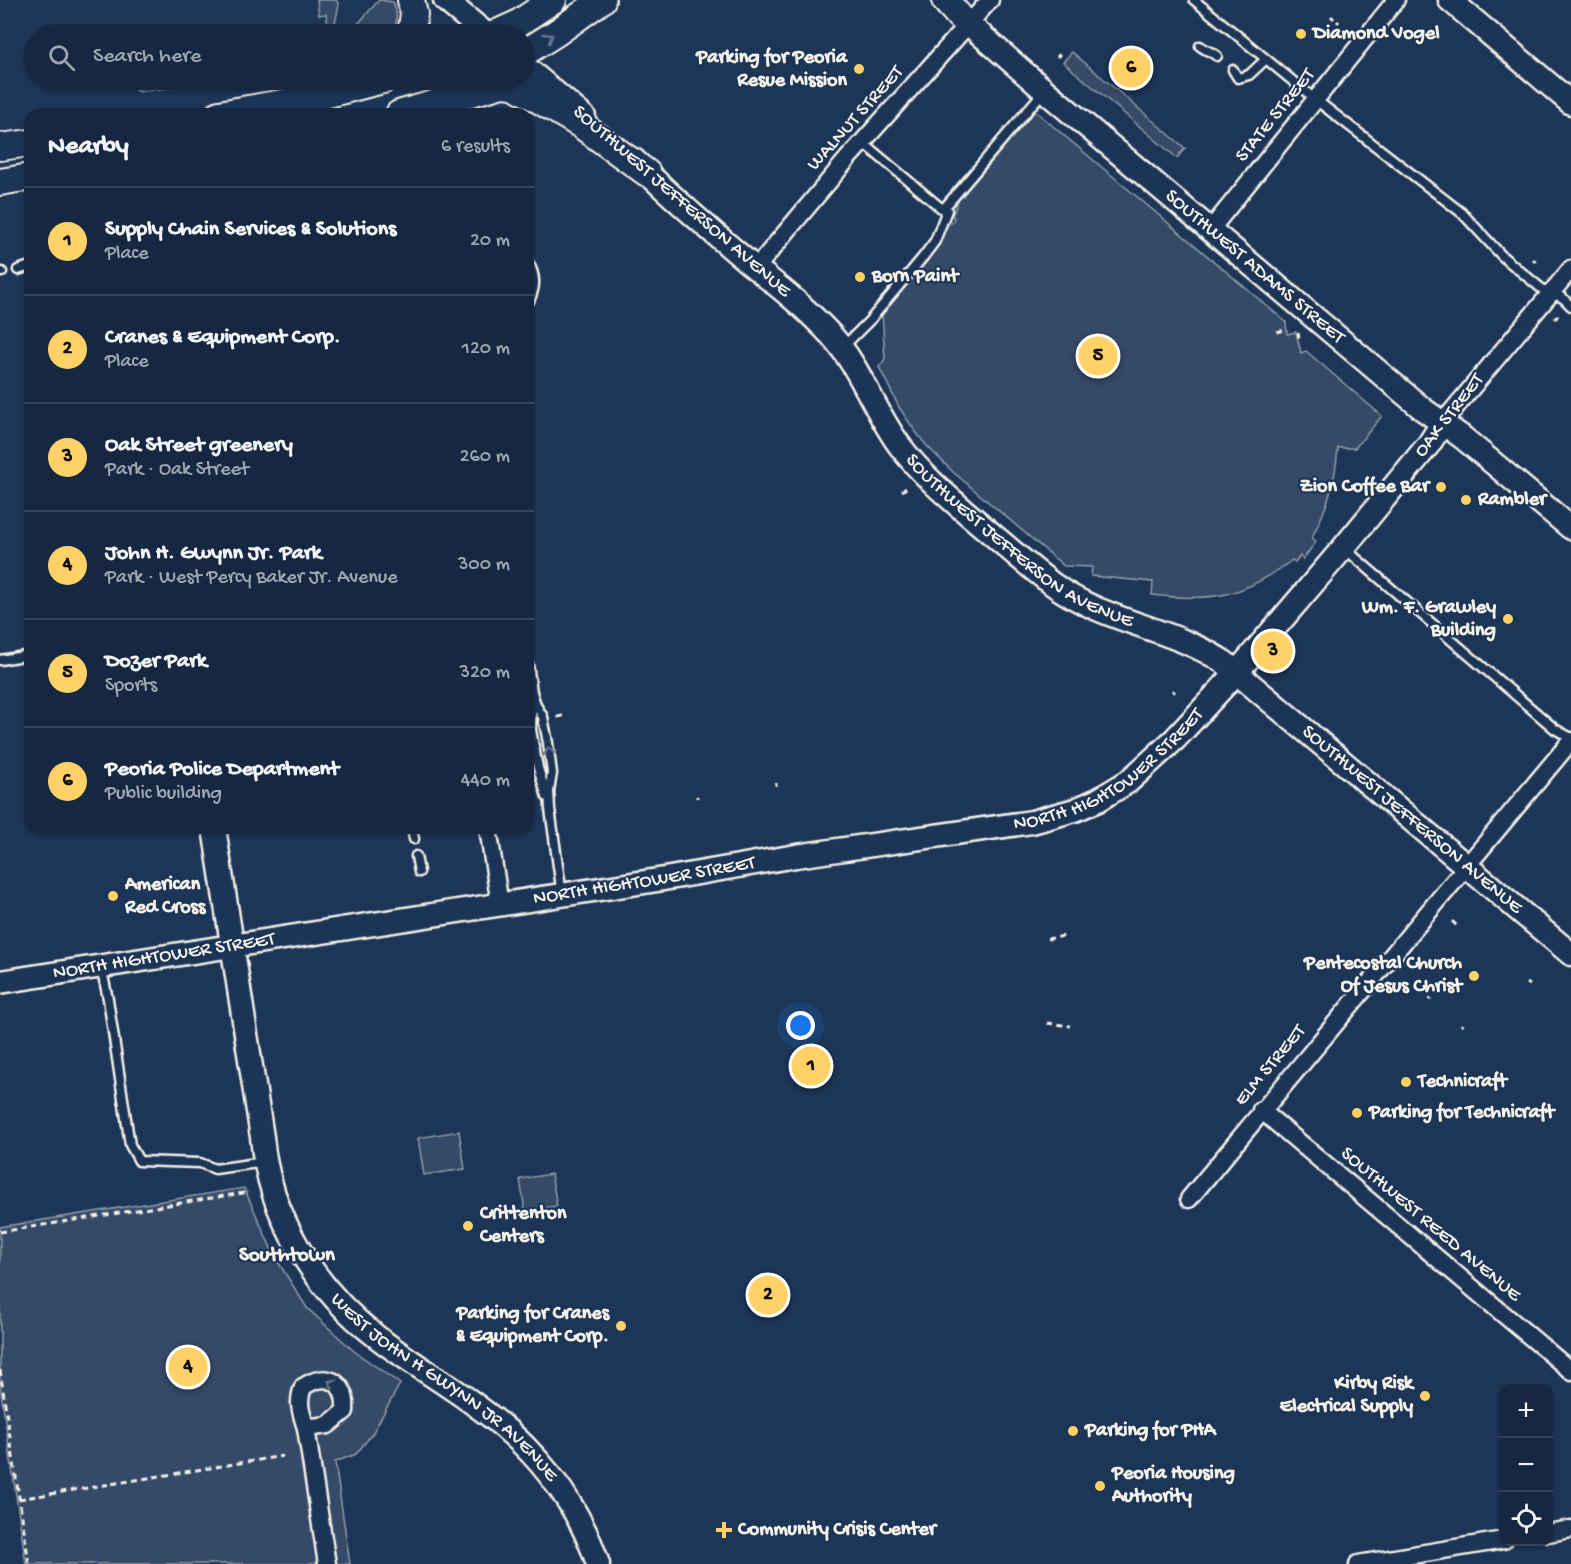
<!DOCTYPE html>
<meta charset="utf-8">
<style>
:root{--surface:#162841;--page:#23344c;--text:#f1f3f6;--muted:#9ea6b1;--line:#35445a;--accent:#ffd166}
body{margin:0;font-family:"Gochi Hand",sans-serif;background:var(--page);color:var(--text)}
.controls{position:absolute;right:18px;bottom:18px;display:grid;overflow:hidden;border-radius:12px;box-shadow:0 2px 4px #0004}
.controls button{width:54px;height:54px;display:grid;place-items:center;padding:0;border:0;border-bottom:2px solid var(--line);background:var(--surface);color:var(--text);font:30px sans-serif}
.you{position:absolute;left:801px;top:1026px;width:21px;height:21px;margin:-15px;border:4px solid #fff;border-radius:50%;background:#1a73e8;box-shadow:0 0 0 9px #1a73e833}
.badge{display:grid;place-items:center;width:39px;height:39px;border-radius:50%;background:var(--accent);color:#111;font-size:20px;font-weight:700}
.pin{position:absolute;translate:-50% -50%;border:3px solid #fff;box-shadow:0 2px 6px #0006}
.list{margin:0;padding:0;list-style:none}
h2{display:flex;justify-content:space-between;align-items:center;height:78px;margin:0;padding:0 24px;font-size:26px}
h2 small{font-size:20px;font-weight:400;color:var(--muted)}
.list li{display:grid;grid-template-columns:39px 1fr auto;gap:18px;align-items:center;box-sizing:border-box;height:108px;padding:0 24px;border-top:2px solid var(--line)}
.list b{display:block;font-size:22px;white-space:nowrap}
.list p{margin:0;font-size:20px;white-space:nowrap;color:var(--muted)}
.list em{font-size:20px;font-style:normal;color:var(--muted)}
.icon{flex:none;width:33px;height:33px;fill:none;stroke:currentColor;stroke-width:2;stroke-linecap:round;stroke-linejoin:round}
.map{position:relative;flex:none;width:1571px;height:1564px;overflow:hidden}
.search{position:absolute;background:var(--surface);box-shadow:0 2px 4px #0004;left:24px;top:24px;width:510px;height:66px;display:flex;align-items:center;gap:15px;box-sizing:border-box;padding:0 21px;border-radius:33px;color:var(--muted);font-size:22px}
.panel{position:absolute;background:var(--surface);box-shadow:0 2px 4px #0004;left:24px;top:108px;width:510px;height:726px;border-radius:18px}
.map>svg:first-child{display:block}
.green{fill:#354a67;stroke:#949ea8;stroke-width:1.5}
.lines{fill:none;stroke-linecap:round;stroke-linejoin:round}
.lane-casing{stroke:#f4f1e8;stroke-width:13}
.street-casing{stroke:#f4f1e8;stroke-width:21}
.secondary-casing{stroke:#f4f1e8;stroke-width:27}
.primary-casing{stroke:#f4f1e8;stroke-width:30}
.path{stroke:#f4f1e8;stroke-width:3;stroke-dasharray:6 4.5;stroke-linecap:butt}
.lane{stroke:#1d3557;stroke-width:8}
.street{stroke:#1d3557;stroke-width:16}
.secondary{stroke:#1d3557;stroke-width:22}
.primary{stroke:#1d3557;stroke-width:26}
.oneway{stroke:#68778a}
.poi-dot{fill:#ffd166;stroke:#1d3557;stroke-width:2}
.labels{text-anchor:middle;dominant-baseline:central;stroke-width:4.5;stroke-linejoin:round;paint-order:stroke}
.poi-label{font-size:20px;font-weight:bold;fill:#f4f1e8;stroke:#1d3557;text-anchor:start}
.street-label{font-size:20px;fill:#f4f1e8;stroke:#1d3557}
.neighbourhood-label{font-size:21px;font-weight:bold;fill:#f4f1e8;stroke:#1d3557}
</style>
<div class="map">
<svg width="1571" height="1564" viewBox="0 0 1571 1564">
<rect width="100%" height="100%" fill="#1d3557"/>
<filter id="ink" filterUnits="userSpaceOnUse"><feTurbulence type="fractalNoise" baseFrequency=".0167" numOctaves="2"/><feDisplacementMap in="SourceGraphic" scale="12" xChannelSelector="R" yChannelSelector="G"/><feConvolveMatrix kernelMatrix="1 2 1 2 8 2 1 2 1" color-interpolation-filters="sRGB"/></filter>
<g filter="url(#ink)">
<path class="green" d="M317,0H336L339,5L335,23L328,25L326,14L319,15Z
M379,0L393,2C398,14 397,22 393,34H349Z
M1072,52L1185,148L1177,158L1063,62Z
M123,80H133L135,89L197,80H225L139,92Z
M1035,111L1286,322L1287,334L1296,332L1301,353L1306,351L1382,416L1355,448H1338C1335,483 1328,506 1312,537L1316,542L1303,559L1300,556L1295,562L1292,560C1244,597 1212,602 1152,595L1153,582L1091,576L1092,567L1064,566L953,472L925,444L913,428L899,407L879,367L885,359L882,313C906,284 932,257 949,223H952L954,218L952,216L958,201Z
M459,1131L465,1169L424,1175L418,1138Z
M551,1174L557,1206L525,1211L520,1179Z
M244,1188L275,1257L307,1308L354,1351L400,1384L372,1434L356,1454L335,1462L350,1564H26L0,1386V1227Z"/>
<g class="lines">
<g class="lane-casing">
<path id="lane" d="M1194,0L1316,100L1462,213L1502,256L1542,289L1563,298L1571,306
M1200,46C1205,50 1212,52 1217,56
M1233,70L1238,78L1249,75L1266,59
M862,142L941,208L945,207L1044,91
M528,262C536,276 536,287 529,301
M18,270L30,266
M0,272H2
M842,348L871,319L923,257L935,241L947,210L945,207
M1344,548L1555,729L1571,738
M0,660L30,655
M528,664L532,692L531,730L538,768L547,797
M532,692L536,705L543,717L548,743L552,773L549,791L550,809L562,895
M412,828L414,839
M416,856L419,872
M101,966L108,999L130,1145L139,1161L200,1163L215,1169L264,1162"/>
</g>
<g class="street-casing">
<path id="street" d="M1211,229L1396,0
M756,268L849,157L990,0
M1443,422L1571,269
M488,828L500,905
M1261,1110L1571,1371
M1189,1199L1571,741
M306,1428L328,1425L345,1411C347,1381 327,1371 303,1387C297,1403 301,1412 306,1428L327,1564
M1548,1533L1571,1529
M1358,1564L1504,1540"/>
</g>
<g class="secondary-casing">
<g id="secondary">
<path d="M445,0L486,34"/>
<path d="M1450,0L1571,103"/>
<path id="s1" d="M947,5L1044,90L1424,410L1462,437L1571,528"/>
<path d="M524,66L584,117"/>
<path id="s2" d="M634,160C670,196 710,230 749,263C777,285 806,308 831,335C861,368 874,411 900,446C923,477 953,501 981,525C1005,545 1027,565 1051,583C1103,622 1170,627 1224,662L1571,954"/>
<path id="s3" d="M214,828L262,1137C269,1215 314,1289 377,1337C409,1362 445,1382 478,1407C533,1446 577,1500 598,1564"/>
<path id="s4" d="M0,982L664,879L796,856L1032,822L1075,810L1098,800L1129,781L1175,739L1237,672L1344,547L1429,444L1443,422"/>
</g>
</g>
<g class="primary-casing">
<path id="primary" d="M411,0L414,14L411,34
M945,0L959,16
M495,34L517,24L553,0
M524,53L556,33L602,0
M219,114L317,97L383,80
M399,114L502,84L514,85L581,125L647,173
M0,147L30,143
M0,182L30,177"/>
</g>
<path class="path" d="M1331,16L1334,19
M1337,21L1339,23
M1057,57L1060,54
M1533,259L1536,262
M1555,319L1558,315
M1277,332L1285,330
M1298,333L1299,338
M902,491L906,488
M1172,690L1175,693
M557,717L563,716
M776,783V786
M697,796V798
M1452,921L1459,928
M1047,939L1064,936
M1527,983L1530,985
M1430,998L1431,1000
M1047,1023L1070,1026
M1461,1024L1463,1026
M0,1232L249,1192
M0,1370L29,1564
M19,1499L283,1456"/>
<use href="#lane" class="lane"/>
<use href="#street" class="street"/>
<use href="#secondary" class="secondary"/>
<use href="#primary" class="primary"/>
</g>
<defs><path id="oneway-chevron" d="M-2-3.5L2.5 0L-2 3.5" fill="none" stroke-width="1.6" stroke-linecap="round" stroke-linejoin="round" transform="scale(1.5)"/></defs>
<g class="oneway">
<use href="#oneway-chevron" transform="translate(549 37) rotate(-31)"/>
<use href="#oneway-chevron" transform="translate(549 751) rotate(-98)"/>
<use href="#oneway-chevron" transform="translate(332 1383) rotate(-153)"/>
</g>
</g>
<g class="poi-dot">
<circle cx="1301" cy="34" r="6"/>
<circle cx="859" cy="69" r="6"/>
<circle cx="860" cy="277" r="6"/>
<circle cx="1441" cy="487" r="6"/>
<circle cx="1466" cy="500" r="6"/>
<circle cx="1508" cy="619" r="6"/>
<circle cx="113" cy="896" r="6"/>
<circle cx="1474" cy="976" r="6"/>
<circle cx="1406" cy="1082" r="6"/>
<circle cx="1357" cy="1113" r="6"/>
<circle cx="468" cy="1226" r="6"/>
<circle cx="621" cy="1326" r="6"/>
<circle cx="1425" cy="1396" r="6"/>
<circle cx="1073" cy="1431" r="6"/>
<circle cx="1100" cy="1486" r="6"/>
<path d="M721 1521h6v6h6v6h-6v6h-6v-6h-6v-6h6z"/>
</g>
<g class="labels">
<g class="poi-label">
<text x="1313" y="34">Diamond Vogel</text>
<text x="847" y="58" text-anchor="end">Parking for Peoria<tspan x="847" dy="23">Resue Mission</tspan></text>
<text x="872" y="277">Born Paint</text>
<text x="1429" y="487" text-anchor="end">Zion Coffee Bar</text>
<text x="1478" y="500">Rambler</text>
<text x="1496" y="608" text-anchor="end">Wm. F. Grawley<tspan x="1496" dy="23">Building</tspan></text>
<text x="125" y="885">American<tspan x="125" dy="23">Red Cross</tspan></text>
<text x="1462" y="964" text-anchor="end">Pentecostal Church<tspan x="1462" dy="23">Of Jesus Christ</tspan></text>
<text x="1418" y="1082">Technicraft</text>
<text x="1369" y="1113">Parking for Technicraft</text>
<text x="480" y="1214">Crittenton<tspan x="480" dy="23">Centers</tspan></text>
<text x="609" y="1314" text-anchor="end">Parking for Cranes<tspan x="609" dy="23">&amp; Equipment Corp.</tspan></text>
<text x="1413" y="1384" text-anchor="end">Kirby Risk<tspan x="1413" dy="23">Electrical Supply</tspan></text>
<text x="1085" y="1431">Parking for PHA</text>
<text x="1112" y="1474">Peoria Housing<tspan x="1112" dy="23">Authority</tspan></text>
<text x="738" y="1530">Community Crisis Center</text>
</g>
<g class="street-label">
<text transform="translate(1276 116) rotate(-51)">STATE STREET</text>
<text transform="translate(856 119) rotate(-48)">WALNUT STREET</text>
<text transform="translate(681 202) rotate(41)">SOUTHWEST JEFFERSON AVENUE</text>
<text stroke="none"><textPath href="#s1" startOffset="404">SOUTHWEST ADAMS STREET</textPath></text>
<text transform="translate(1450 416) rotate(-52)">OAK STREET</text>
<text stroke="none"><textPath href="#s2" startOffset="549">SOUTHWEST JEFFERSON AVENUE</textPath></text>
<text stroke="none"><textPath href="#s4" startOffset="1138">NORTH HIGHTOWER STREET</textPath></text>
<text stroke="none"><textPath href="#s2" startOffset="1035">SOUTHWEST JEFFERSON AVENUE</textPath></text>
<text stroke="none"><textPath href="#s4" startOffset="652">NORTH HIGHTOWER STREET</textPath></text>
<text stroke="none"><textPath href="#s4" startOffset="166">NORTH HIGHTOWER STREET</textPath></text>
<text transform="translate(1271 1066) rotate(-50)">ELM STREET</text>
<text transform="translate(1430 1225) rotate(40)">SOUTHWEST REED AVENUE</text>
<text stroke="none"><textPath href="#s3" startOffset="634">WEST JOHN H GWYNN JR AVENUE</textPath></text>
</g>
<g class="neighbourhood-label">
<text x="287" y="1256">Southtown</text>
</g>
</g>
</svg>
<div class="controls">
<button>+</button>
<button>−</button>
<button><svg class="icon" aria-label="locate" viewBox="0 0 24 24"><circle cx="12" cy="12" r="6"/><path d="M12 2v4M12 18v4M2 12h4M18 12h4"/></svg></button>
</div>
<div class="you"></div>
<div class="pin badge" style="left:811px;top:1066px">1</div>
<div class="pin badge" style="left:768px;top:1295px">2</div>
<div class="pin badge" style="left:1273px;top:651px">3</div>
<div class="pin badge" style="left:188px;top:1367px">4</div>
<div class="pin badge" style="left:1098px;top:356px">5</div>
<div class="pin badge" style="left:1131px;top:68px">6</div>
<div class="search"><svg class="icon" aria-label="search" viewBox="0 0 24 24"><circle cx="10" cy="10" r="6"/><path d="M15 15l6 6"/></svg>Search here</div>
<section class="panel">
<h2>Nearby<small>6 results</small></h2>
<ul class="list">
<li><span class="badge">1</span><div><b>Supply Chain Services &amp; Solutions</b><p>Place</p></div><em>20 m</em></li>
<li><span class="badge">2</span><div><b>Cranes &amp; Equipment Corp.</b><p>Place</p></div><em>120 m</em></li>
<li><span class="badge">3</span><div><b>Oak Street greenery</b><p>Park · Oak Street</p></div><em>260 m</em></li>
<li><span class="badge">4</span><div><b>John H. Gwynn Jr. Park</b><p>Park · West Percy Baker Jr. Avenue</p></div><em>300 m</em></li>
<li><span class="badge">5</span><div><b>Dozer Park</b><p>Sports</p></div><em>320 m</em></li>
<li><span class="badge">6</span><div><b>Peoria Police Department</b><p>Public building</p></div><em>440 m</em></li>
</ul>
</section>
</div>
